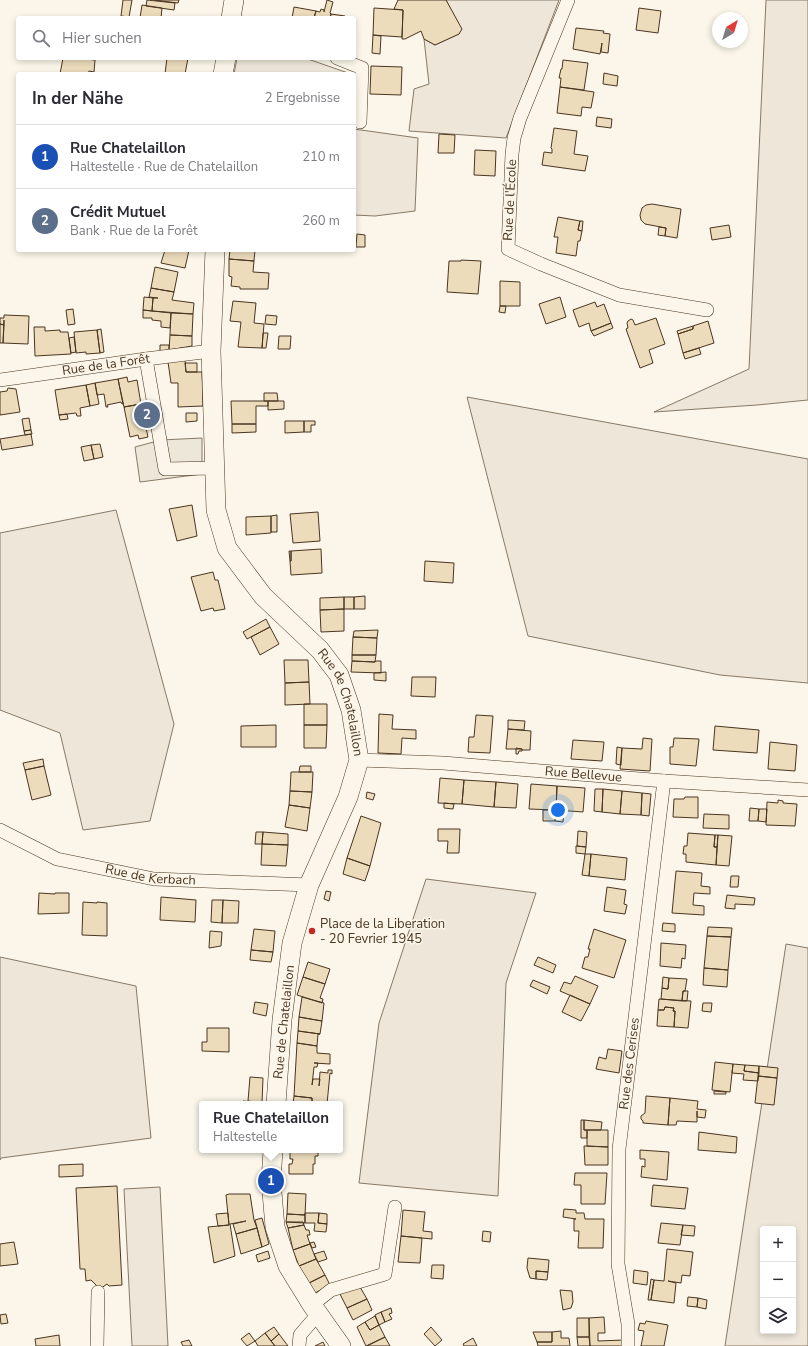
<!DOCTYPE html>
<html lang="de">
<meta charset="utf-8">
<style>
:root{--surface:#fff;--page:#f7f7f7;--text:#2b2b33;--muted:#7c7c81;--line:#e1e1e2;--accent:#db2777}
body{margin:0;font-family:"Nunito Sans",sans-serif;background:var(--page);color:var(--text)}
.controls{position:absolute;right:12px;bottom:12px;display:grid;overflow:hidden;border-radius:4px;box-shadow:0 2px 6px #0003}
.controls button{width:36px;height:36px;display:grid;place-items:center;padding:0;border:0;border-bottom:1px solid var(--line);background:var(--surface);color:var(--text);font:20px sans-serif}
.compass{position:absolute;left:712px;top:12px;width:36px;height:36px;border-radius:50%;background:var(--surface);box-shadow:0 2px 6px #0003;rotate:38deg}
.you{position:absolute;left:558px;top:810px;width:14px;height:14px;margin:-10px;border:3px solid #fff;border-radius:50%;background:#1a73e8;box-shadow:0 0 0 6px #1a73e833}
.badge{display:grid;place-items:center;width:26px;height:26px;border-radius:50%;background:var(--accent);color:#fff;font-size:13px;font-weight:700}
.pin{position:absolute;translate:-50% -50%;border:2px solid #fff;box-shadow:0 1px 4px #0006}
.popup{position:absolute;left:199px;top:1101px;width:144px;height:52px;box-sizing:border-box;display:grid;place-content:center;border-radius:4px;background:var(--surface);filter:drop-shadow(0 1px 3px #0005);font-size:13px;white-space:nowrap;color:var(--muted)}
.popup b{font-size:15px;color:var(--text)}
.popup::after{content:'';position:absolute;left:50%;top:100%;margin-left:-8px;border:8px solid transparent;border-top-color:var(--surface)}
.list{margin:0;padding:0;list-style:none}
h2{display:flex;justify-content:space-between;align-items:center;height:52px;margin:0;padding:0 16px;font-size:17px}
h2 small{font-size:13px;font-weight:400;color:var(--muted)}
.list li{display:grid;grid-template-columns:26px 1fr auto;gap:12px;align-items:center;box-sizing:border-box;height:64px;padding:0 16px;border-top:1px solid var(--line)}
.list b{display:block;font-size:15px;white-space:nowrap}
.list p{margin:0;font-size:13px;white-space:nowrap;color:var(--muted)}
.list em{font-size:13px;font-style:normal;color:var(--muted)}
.icon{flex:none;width:22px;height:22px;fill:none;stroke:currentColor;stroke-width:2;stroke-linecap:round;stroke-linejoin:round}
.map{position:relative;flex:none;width:808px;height:1346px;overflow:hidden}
.search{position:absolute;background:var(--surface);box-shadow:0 2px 6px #0003;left:16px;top:16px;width:340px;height:44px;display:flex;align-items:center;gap:10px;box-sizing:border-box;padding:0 14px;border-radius:4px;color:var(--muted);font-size:15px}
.panel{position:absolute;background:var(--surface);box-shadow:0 2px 6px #0003;left:16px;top:72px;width:340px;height:180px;border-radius:4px}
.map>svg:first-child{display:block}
.green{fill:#ede6d9;stroke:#887966;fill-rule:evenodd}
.parking{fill:#ede7d9;stroke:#887966}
.building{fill:#ecdcbc;stroke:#4a3520}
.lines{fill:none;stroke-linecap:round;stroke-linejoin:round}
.street-casing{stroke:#4a3520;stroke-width:14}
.secondary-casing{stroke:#4a3520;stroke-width:20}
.street{stroke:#fbf6e9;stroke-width:13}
.secondary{stroke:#fbf6e9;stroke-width:19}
.poi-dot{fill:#c62828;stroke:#fbf6e9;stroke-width:1.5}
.labels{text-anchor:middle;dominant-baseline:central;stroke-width:3;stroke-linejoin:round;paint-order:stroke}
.street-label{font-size:13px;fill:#4a3520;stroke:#fbf6e9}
.poi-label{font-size:13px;fill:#4a3520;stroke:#fbf6e9;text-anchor:start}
</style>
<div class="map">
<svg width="808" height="1346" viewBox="0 0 808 1346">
<rect width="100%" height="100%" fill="#fbf6e9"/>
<path class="green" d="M446,0H559L506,138L409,131L414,89L429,84L424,39L435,45L459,34L461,29Z
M766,0H808V400L757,405L654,412L749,369Z
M237,58H305L351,74H234Z
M354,129L418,138L415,211L375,216L354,215Z
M467,397L808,459V683L720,675L528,636Z
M116,510L174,724L150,821L83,830L60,733L0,710V533Z
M426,879L536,893L506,983L498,1196L359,1183L379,1023Z
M786,944L808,948V1346H725ZM763,1229H793V1331H763Z
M0,957L136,986L151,1138L1,1158L0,1160Z
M160,1187L168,1346H132L124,1189Z"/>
<path class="parking" d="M202,438V474L140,482L135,447L161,440Z"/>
<path class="building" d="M123,0H132L129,17L121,16Z
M147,0L175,3L174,10L146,6Z
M154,0H179L178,3Z
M327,0L333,2L330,13L331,14L330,18H314L316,11L320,12L321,9L324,10V12Z
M398,0H446L462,29L459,34L435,45L424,39L421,31L405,39H402L403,10L394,9Z
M142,5L162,8L161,18H140Z
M294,7L316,11L314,18H292Z
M374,8L403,10L402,37L373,35Z
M639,8L661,11L658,33L636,30Z
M331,14L345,16V18H330Z
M576,28L604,31L603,33L610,34L608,53L601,52L602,43L600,54L573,49Z
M373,35L381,36L380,54L372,53Z
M63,58H77L95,60L94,72L89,71L88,74H60Z
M167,58H188L185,74H165Z
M563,60L588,63L584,90L560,87L561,78H559L561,69H562Z
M371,66L402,67L401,95L370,94Z
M604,73L618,76L617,86L603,84Z
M560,87L594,92L591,108L582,107L581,116L557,113Z
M597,117L612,119L611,128L596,126Z
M554,128L577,131L574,154L588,156L585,171L542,165L544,152L552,153V149L551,148Z
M439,134L455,135L454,153H438Z
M475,150L496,151L495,176L474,175Z
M652,204L681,209L677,238L665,236L666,228L645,224L641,220L640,215L642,208L646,205Z
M558,217L580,221L578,230L582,231L580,241H578L576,256L556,253L558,237H554Z
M580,221H583L582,231L578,230Z
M729,225L731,237L712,240L710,228Z
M659,227L666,228L665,236L658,235Z
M357,234L365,235V247H356Z
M165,250H189L185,268L161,263Z
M230,250H255L254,261L229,259Z
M229,259L254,261L253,272L269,273L268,289H240V287L231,286L232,277L229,276Z
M461,260L481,261L478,294L447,292L449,261H461Z
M155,267L178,272L174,292L151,288Z
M500,281L520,282V306H500Z
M151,288L174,292L172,300L194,303L193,314L152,311L153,298H158L149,297Z
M144,297L153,298L152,311L143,310Z
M560,297L566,317L546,324L539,304Z
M233,301L256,303L254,323L264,324L262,348L238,347L241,322L230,321Z
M595,302L597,307L604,304L611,323L591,331L589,323L579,327L573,310Z
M500,306H506L505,313L499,312Z
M73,309L75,324L68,325L66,310Z
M143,310L171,313L170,328L161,327V321L152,320V318H143Z
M171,313L193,314L192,336L170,335Z
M4,315L29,316L28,344L3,343L4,320V325L0,324V318H4Z
M266,315L277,316L276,325L265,324Z
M656,318L665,344L649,350L653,363L640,368L626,329L628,328L627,323L628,321L631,319L633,320L635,325Z
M708,321L714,343L683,353L678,334L693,329V326Z
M611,323L613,328L594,336L591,331Z
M0,324L4,325L3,343H0Z
M693,326V329L678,334L677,331Z
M34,327H45V331L60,330V332H68L71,354L35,356Z
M101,329L104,352L100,353L97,330Z
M97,330L100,353L86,354V352L76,353L74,332Z
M263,333H268L266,348H262Z
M170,335L192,336V346L169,350Z
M279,336H291L290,349H278Z
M74,337L76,352L71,353L69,338Z
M160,345H169V350L160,351Z
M699,348L701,354L685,359L683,353Z
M185,359L186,372H202L203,406L178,407V383H171L168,362Z
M185,363H197V372H186Z
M127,377L128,382L137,380L141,404L124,407L118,379Z
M118,379L123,404H122L121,402L107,405L108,407H106L104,394L97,395L95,383Z
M95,383L99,404L90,406L86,385Z
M86,385L90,406L80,408L81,416H77L76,413L59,415L55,390Z
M8,388L16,389L20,412L0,415V392L7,391Z
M264,393H277L278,401H264Z
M231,401H268V406H256V424H232Z
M268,401H284V409L268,410Z
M141,404L148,437L139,439L138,435L130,437L124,407Z
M186,413H197V421L186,422Z
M67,414L68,419L60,420L59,415Z
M29,418L31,430L24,431L22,419Z
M285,421H304V432L285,433Z
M304,421H315V425H311V432H304Z
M232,424H256V432L232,433Z
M31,430L32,434L25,435L24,431Z
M31,434L33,445L2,450L0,439Z
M100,444L103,457L94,459L91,445Z
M91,445L94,459L84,461L81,447Z
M192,505L197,536L177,541L169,509Z
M318,512L320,541L293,543L290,514Z
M277,515V532H271V516Z
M271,516V533L246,535V517Z
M321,549L322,573L291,575L290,561H291V551Z
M289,551H291V561H290Z
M425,561L454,563L453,583L424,581Z
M213,572L215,580H218L225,609L214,611L213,608L201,611L191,577Z
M365,596V609H354V597Z
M344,597V609L320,610V598Z
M344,597H354V609H344Z
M344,609V631L321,632L320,610Z
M266,619L270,627L247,639L243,632Z
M270,627L279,644L260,655L251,637Z
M378,630L377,638L353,637L354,631Z
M353,637L377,638L376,655H352Z
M352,655H376L375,662L352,661Z
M284,660H308L309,682L285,683Z
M352,661L375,662L376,661H381V673L351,672Z
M386,672V681L374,680V673Z
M412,677H436L435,697L411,696Z
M309,682L310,704L285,705V683Z
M304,704H327V725H304Z
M379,714L393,715L392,729L416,730V739L402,738L401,754L378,753Z
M476,715L493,716L490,753L468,752L469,737H474Z
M508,720L525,721L524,730L508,729Z
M276,725V747H241V726Z
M304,725H327L326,748H304Z
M715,726L759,730L757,753L713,750Z
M508,729L531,731L530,750H522V749H506Z
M643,738L652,739L650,771L620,769L622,748L642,749Z
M674,738L699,739L696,766L670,764V747H673Z
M573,740L604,742L602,761L571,759Z
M770,742L797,745L795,771L768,769Z
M617,747L622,748L621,765L616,764Z
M516,748L522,749V751H519L518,754H516Z
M43,759L44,766L25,770L23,763Z
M44,766L51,795L32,800L25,770Z
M300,766H311V772H299Z
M291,772H313L312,792L290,791Z
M440,778L464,780L462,804L438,803Z
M464,780L496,782L494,807L462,804Z
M496,782L518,784L516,808L494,807Z
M531,784L557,786L556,810L529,809Z
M557,786L585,788L583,812L556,810Z
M595,789H603L602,812L594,811Z
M603,789L622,791L620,814L602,812Z
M290,791L312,792L310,808L289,805Z
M622,791L642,793L641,815L620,814Z
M367,792L375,794L373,800L366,798Z
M642,793L651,794L649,816L641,815Z
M685,797H698V818L673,817L674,799H684Z
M778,800L783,801V803L797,804L795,826L766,825L767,802L778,803Z
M444,803L454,804L453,809L444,808Z
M289,805L310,808L307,831L285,827Z
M750,808L759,809L758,821H749Z
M759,809H767L766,822L758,821Z
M543,810H556L555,821H543Z
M556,810L564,811L563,822L555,821Z
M704,814L729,815V829L703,828Z
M361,816L381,823L370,866L347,858Z
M438,829H460L459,853H447L448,841H438Z
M578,831L587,832L586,847L577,846Z
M256,832H263L262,844H255Z
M263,832L288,834V845L262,844Z
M688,833L715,835L714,847H717L716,865L686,862V854H683L684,846H687Z
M715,835H718L717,847H714Z
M718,835L732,836L729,866L716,865Z
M262,844L288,845L286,866L261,865Z
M576,846L586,847L585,854L576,853Z
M585,854H591L589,876L582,875Z
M591,854L627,858L625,880L589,876Z
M347,858L370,866L365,881L343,874Z
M676,871L702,873L701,886L710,887V894L694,893L693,905L704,906V915L672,913Z
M731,876H739L738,887H730Z
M607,887L626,890L624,904L627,905L625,914L604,911Z
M326,891L331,892L329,901L324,899Z
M39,893L55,894V893H69V913L38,914Z
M727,895L755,898L754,905L735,904V909L725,908Z
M161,897L196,900L195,922L160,920Z
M212,900H223L222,923L211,922Z
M223,900L239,901L238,923H222Z
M83,902L97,903V902L107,903V936L82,935Z
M663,923L675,924V932L662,931Z
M708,927L732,928L731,937L707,936Z
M254,929L275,931L273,952L251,950Z
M594,929L626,940L614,978L582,968L585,957H588L590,949H588Z
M210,931L222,932L221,946L209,948Z
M707,936L731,937L728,970L704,968Z
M661,943L686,945L685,959L682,958L681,968L660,966Z
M251,950L273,952L271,962L250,960Z
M538,957L556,965L553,973L534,965Z
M308,962L330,969L325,984L303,977Z
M704,968L728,970L727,987L703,985Z
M575,976L598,986L590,1004L560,991L564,982L571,984Z
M303,977L325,984L320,998L323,999L322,1003L297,995Z
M663,977L669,978L668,989L662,988Z
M669,978L687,979L685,991H683L682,1001L661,999L662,988L668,989Z
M533,980L550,987L547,994L530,986Z
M683,991H688L687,1001H682Z
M570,995L590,1004L581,1021L562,1012Z
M302,997L324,1003L322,1021L299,1017Z
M659,999L691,1001L688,1028L674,1027L675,1011H673L674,1008L665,1007L664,1010H658Z
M255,1002L268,1004L266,1016L253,1013Z
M703,1003H712L711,1012L702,1011Z
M665,1007L674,1008L673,1011H675L674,1027L657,1026L658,1010H664Z
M299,1017L322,1021L320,1034L298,1031Z
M207,1028H229V1052L202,1051V1042H207Z
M298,1031L320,1034H318L317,1046L297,1043Z
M297,1043L317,1046V1053L330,1054V1064L314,1063H318L317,1067H314L312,1085L313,1079H320L319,1086L320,1072L328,1073V1070H332V1074L330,1073L327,1104H312V1098L294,1096Z
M608,1049L622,1051L619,1073L596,1069L599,1057L606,1059Z
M715,1062L733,1064L730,1092L712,1090Z
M733,1064L745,1065L744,1071L759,1073L758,1081L743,1080L744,1074L732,1073Z
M745,1065L759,1066V1073L744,1071Z
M759,1066L778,1068L777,1078L758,1076Z
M758,1076L777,1078L774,1105L755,1103Z
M250,1077L263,1078L262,1103L248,1101Z
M714,1091L726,1092V1094H714Z
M294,1096L312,1098V1104H293Z
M646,1096L670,1098L668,1125L643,1123V1121L641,1119V1116L645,1113Z
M670,1098L698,1101L697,1109L706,1110L705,1118L697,1117V1111V1122L677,1121L676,1125H668Z
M243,1101L262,1103V1104H243Z
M581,1120H584V1130H587V1138H581Z
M584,1120L602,1122L601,1130H584Z
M587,1130H608V1147L587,1146Z
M699,1132L737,1137L736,1153L698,1150Z
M584,1146L608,1147V1165H585Z
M290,1150H318V1156H315V1164H313V1174H289V1164H292L293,1159H290Z
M640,1150L669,1152L667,1180L641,1177L642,1166L645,1167V1159H640Z
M83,1164V1176L59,1177V1165Z
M575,1173H607L605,1204H581V1185H574Z
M653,1185L688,1188L685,1209L651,1206Z
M117,1186L122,1285L109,1286L107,1284L100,1289L91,1280L86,1281L85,1269H80L76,1188Z
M288,1193L306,1194L305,1215L287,1214Z
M229,1194H250L254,1220L257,1228L236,1234L233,1224L246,1221L230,1224L235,1256L214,1263L208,1227L229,1225L226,1195Z
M564,1209L576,1210V1213H584L585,1219H604L603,1248H578L579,1231H574V1219H576L563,1217Z
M403,1210L425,1212L423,1231L432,1232V1239L401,1236Z
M228,1213L229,1225L218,1226L216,1214Z
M305,1213H319L318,1223L327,1224L326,1232L314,1231L315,1223H305Z
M319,1213L327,1214V1224L318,1223Z
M287,1214L305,1215V1223L286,1222Z
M262,1218L269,1244L262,1247L255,1220Z
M286,1222H303L304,1225L288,1228Z
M661,1223L683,1225L680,1245L658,1243Z
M304,1225L306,1230H309L310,1235H307L310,1244L293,1250L288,1228Z
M683,1225L695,1226L694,1236L681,1235Z
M257,1228L262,1247L241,1254L236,1234Z
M483,1231L491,1232L490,1242L482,1241Z
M401,1236L422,1238L420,1263L398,1262Z
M14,1242L18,1264L0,1266V1244Z
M314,1242L316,1247L312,1248L310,1243Z
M310,1244L316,1259L299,1266L293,1250Z
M667,1249L693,1252L690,1276L682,1275L681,1283L668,1281L676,1283L674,1303L651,1300L654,1280L664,1281Z
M268,1251L270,1258L258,1262L256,1255Z
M324,1251L327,1259L318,1262L314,1254Z
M528,1258L549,1260L548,1272L536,1271V1279L530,1278L527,1268Z
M316,1259L325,1275L309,1283L299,1266Z
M432,1265H444L443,1279L431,1278Z
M634,1270L648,1272L647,1285L633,1283Z
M536,1271L548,1272L547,1280L536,1279Z
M325,1275L330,1285L315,1293L309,1283Z
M651,1279L654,1280L651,1300H648Z
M360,1287L367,1299L347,1308L339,1292Z
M560,1290L572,1291L573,1302L571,1308L563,1310Z
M688,1297L698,1298L697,1307L687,1306Z
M698,1298L707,1300L706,1309L697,1307Z
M367,1299L372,1310L353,1320L347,1308Z
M391,1308L392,1313L389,1314L392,1319L385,1322L381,1312Z
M381,1312L385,1322L379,1325L375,1315Z
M6,1314L8,1323L1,1324L0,1315Z
M375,1316L379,1325L370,1330L365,1322Z
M604,1317L605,1333H598V1341L624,1340L622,1346H590L589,1318Z
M577,1318H589V1337H577Z
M646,1321L668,1325L664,1346H641L644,1331L638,1330L640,1323L645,1324Z
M365,1322L370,1330L379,1325L385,1337L366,1346L357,1327Z
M274,1327L279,1334L271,1341L265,1333Z
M431,1327L442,1340L435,1346L424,1334Z
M561,1331V1338H569L570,1346H538L537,1342H552V1332Z
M533,1332H552V1342H537Z
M249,1333L255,1341L247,1346L241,1339Z
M265,1333L271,1341L275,1346H258L255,1341Z
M279,1334L288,1346H275L271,1341Z
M59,1335L60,1346H36L35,1339Z
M385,1337L390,1346H367Z
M577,1337H589L590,1346H578Z
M473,1338L477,1346H464L463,1344Z
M189,1340L192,1346H183L181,1342Z
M323,1342L325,1346H315Z"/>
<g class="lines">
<g class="street-casing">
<g id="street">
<path d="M568,0L520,118L514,138L512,154L508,249L541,264L619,295L707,310"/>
<path d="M337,58L362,68L360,122"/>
<path d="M146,359L165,469L214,468"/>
<path id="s1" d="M0,380L146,359L211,351"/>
<path id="s2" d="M359,760L443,763L664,781L808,790"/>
<path id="s3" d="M0,830L57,859L154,879L309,885"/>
<path d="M312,1305L331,1290L385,1274L395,1207"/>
<path d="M97,1346L98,1292"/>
<path d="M299,1346L300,1335L318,1314"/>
<path id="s4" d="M628,1346V1324L618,1264L619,1149L664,781"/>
</g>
</g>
<g class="secondary-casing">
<g id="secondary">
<path d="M231,18L234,0"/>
<path d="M223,74L226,58"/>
<path id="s5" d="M215,250L211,351L216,510L227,548L263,596L320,650L339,675L351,710L359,760L348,797L309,885L292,943L282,1020L276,1104"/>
<path d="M273,1150L271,1181L275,1227L288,1266L312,1305L341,1346"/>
</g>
</g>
<use href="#street" class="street"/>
<use href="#secondary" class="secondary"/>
</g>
<circle class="poi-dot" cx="312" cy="931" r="4"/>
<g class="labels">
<g class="street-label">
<text transform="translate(510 200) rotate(-87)">Rue de l'École</text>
<text stroke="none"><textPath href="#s1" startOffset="107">Rue de la Forêt</textPath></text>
<text stroke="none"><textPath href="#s5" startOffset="496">Rue de Chatelaillon</textPath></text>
<text stroke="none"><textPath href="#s2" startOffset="225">Rue Bellevue</textPath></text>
<text stroke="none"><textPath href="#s3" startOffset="159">Rue de Kerbach</textPath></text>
<text transform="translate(284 1022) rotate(-84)">Rue de Chatelaillon</text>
<text stroke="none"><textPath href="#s4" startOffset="284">Rue des Cerises</textPath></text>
</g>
<g class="poi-label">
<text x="320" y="924">Place de la Liberation<tspan x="320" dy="15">- 20 Fevrier 1945</tspan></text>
</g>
</g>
</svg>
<div class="controls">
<button>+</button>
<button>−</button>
<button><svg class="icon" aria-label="layers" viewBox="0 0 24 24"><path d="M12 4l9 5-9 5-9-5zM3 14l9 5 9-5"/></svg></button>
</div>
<svg class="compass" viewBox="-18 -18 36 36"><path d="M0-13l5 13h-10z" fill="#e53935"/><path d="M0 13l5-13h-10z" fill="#7c7c81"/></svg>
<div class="you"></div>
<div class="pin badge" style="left:271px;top:1181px;background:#1a4fb4">1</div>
<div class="popup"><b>Rue Chatelaillon</b>Haltestelle</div>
<div class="pin badge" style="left:147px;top:415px;background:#5c6f8a">2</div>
<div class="search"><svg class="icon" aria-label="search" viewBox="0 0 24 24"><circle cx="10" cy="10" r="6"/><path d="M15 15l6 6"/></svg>Hier suchen</div>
<section class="panel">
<h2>In der Nähe<small>2 Ergebnisse</small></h2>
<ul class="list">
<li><span class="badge" style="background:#1a4fb4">1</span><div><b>Rue Chatelaillon</b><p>Haltestelle · Rue de Chatelaillon</p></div><em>210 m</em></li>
<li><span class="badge" style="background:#5c6f8a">2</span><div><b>Crédit Mutuel</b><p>Bank · Rue de la Forêt</p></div><em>260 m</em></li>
</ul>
</section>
</div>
